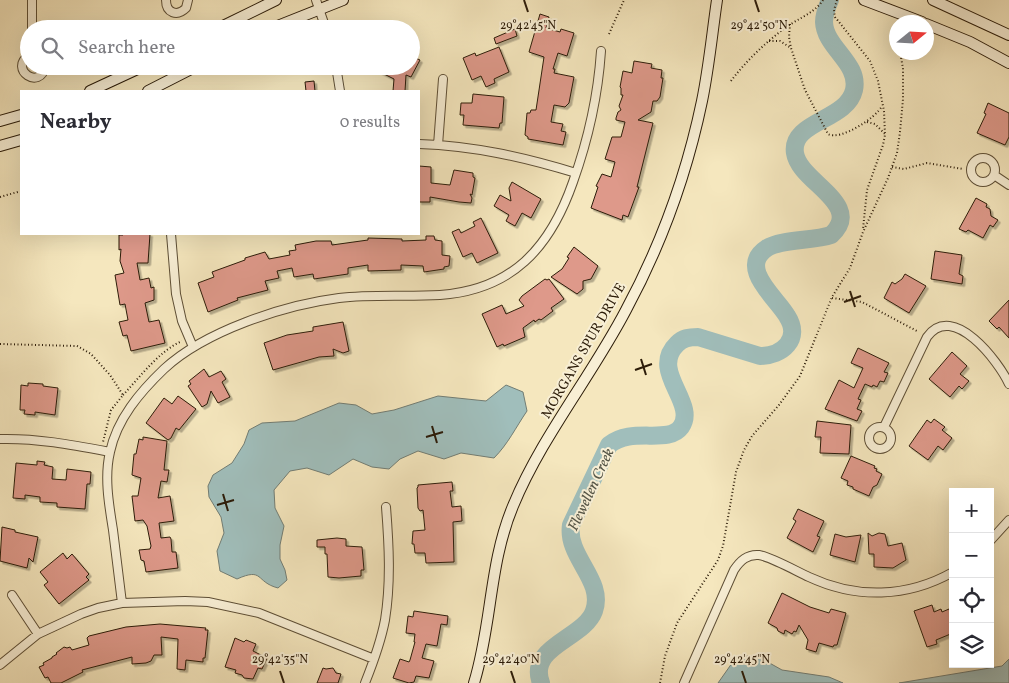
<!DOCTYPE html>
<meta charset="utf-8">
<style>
:root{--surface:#fff;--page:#f7f7f7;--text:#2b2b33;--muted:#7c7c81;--line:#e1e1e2}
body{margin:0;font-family:Vollkorn,serif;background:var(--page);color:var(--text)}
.controls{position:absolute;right:15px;bottom:15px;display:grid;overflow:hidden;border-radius:0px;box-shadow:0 5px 20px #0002}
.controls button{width:45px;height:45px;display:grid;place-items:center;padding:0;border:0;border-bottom:1px solid var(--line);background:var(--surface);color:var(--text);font:25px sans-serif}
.compass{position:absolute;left:889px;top:15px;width:45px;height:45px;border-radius:50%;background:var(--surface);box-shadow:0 5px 20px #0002;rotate:72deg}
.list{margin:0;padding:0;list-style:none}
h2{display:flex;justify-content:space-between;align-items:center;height:65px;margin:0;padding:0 20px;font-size:21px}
h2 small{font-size:16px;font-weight:400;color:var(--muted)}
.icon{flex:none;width:28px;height:28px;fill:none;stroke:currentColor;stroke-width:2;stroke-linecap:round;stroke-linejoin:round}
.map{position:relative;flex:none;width:1009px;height:683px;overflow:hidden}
.search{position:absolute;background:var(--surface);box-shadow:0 5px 20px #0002;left:20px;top:20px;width:400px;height:55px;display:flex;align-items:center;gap:12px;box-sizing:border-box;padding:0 18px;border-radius:28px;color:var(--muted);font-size:19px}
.panel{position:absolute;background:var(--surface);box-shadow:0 5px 20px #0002;left:20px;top:90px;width:400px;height:145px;border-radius:0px}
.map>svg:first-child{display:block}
.water{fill:#a0bebb;stroke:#727d74}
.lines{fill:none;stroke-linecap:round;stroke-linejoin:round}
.river{stroke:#a0bebb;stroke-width:18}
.building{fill:#de998a;stroke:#2c1c09;filter:url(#shadow)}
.street-casing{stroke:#5e4f36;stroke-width:10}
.secondary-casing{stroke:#2c1c09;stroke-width:12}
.path{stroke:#2c1c09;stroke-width:2;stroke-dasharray:1 2.5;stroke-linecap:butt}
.street{stroke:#f8efd5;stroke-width:8}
.secondary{stroke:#f8efd5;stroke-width:10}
.ticks{fill:none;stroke:#2c1c09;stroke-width:2}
.labels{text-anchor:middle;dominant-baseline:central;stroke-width:4;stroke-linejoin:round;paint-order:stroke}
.street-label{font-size:14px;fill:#2c1c09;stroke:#f8efd5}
.water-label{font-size:15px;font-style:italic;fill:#555547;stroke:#f8efd5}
.ticks-label{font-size:12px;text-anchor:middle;fill:#2c1c09;stroke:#f8efd5;stroke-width:4;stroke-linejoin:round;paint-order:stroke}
</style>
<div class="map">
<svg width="1009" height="683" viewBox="0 0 1009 683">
<defs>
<filter id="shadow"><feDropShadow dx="2.5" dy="2.5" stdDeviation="0" flood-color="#0004"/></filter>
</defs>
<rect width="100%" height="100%" fill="#f5e7be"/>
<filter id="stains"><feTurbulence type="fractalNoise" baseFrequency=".004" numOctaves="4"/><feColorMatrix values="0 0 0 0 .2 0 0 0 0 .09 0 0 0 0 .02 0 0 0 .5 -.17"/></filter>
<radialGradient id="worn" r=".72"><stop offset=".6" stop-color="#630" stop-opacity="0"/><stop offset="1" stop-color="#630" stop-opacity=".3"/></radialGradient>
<path class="water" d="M506,385L523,392L527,411C516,427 508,444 494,458L461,453L444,459L418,451L400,459L389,469L372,467L353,459L329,475L307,468L290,471L274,490L275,508L284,526L280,545V559L285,570L287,580L278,588C255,582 264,567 237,579L220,571L217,551L224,533L221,517L209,497L208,486L213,475L232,463L244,444L249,430L262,423L295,421L339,403L356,405L372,414L394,410L438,396L486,401Z
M737,656H757L782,670L829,677L843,683H718Z
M1009,659V683H899L1002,666Z"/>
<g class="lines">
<path class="river" d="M541,683C527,646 584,639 594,611C605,580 566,557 571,525L609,445C632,426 668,445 681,427C698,403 649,371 677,344C683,338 689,337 698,337L760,356C782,356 802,339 787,316C777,298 737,268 767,248C781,239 814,241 831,235C865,204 799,182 795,153C790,121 847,121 854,90C860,63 825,48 824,22C824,15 827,7 830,0"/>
</g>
<path class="building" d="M540,14L549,17L546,28L560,32L561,29L574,33L567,56L558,53L553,69H555L554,73L574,77L569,103L565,107L554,105L551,122L563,124L561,131L566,132L563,145L528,139V137L525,135L527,113H530L531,110H536L544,57L529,52Z
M515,29L517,36L496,44L494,38Z
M499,47L509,72L494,79L495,83L486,87L481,76L472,80L463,58L475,53L476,56Z
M411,56L420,60L411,77L406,75L405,91H393L394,79L368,66H411Z
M634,61L652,64L651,68L662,70L661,78H663L660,97L657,101H653L651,112L638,120L653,123L637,187H639L628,217L623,215L622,220L591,208L598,187L596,186L602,174L611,177L615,162L605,159L612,137H621L625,122L616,120V118L618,112L621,110L619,106L623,95H621V88L620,87L623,71L632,73Z
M314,81L315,91H306L305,82Z
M473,94L504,97L502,123H500L499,128L463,125L464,115H460L461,103H472Z
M988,103L1009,113V137L1005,145L977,133L986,114L984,113Z
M419,166L431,167V183L450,185L454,170L473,173V177L475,178L472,195L470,194L472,198L471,203L459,202L430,197V202H419Z
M512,182L541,199L531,218L522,213L515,226L506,221L509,215L494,206L500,195L511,201L509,188Z
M976,198L987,204L986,207L990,209L991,216L998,220L993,227L990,225L983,238L968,230L966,232L959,229Z
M481,218L498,253L477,263L472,253L463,257L452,232L459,229L461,233L475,226L473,222Z
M123,234H150L148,263H137L140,280L149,278L151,288L154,287V300L145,303L149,322L159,320L165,343L131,351L127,335L123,336L119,322L128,320L125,304L120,305L115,275L124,273L120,261L121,249L119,250V235H123Z
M426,236H434L435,240L442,241V255L450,256L449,266L444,267V269L424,272L423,266L401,265V270L368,271V265L348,268V274L314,279L313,274L294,277L292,268L277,271L279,278L265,281L268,290L237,298L238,300L208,312L198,283L214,277L212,272L245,260V258L265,252L269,259L290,255L289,251L296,250L295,245L316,241H331L332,245L368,240V238L402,239V241L426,240Z
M574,247L598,266L591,279L583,281V289L577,294L551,277L562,269L569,258L567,257Z
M935,251L962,255L959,274L963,276L962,284L931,279Z
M905,274L926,286L909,313L884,298L892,282L895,284L902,279Z
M545,279L547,280L549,279L564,299L551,308L553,311L541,320L539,319L535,322L534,320L523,328L525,337L504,346L503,344L497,347L482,314L502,305L506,314L524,306L519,300L522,296Z
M1009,300V338L999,327L997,329L989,321Z
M343,322L349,351L343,353L333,349L334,356L319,357L273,370L264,343L287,335L313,331V327Z
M858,348L889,363L884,372L888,373L884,382L880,381L877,387L873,385L872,387L865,384L858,399L861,400L857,409L862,411L857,421L825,409L839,380L854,388L863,368L851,363Z
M952,352L967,366L960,374L969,381L962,389L959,386L950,397L929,379Z
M204,369L209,377L221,371L226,379L222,382L230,397L218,403L211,391L207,404L202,407L188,386L191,384L189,381Z
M28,383L43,384V386L58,388L55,415L35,412V415L24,414L25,410H20L21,385L28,386Z
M178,396L196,409L179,430L176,428L171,438L168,440L146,423L164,398L172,404Z
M934,419L945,427L942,430L952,438L943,450L938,446L928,460L909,446L927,420L931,423Z
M817,421L851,425L849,454L820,453L821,437H815Z
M143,437L167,441L164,470H169L167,482L161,481L158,498L170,496L174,521L159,523L161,538L170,537L171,539L172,552H176L178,568L146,572L144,561L141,560L139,550L150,549L151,546L147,526L143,520L135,521L132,496H138L141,478L132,475L134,454H136L139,439L143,440Z
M851,456L875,466L874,468L877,469L876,471L882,474L877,485L873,487L869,496L853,489V487L847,485L848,481L841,478Z
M37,461L45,462L44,465L53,467L52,479L66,480L67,469L91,472L90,484H87L85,509L57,507V503L40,502V497L25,495V499L13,498L16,463L37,465Z
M452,482L453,491H450L452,507L461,506L462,521L453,522L454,562L426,563L425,553H415L414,544H412L413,531L425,530L423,510L420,511L418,508L417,488L418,487V485Z
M798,509L824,521L817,536L820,537L813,552L787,538L796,521L793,519Z
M2,527L15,530V532L38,537L33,562L29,558L27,568L0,561Z
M868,533L872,536L879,533L885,534L888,546L902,543L906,560L893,568L874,567V554H869Z
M835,534L846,537L861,535L855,562L830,555Z
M337,538L346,539V546L362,547L364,570H361V576L339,578L328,577L327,554H325V547H317V540Z
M63,553L67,559L72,554L89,574L86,577L89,580L59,604L44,585L48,582L40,572Z
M782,593L810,607L829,613L831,609L846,613L837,645H834L833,647L819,643L816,652L806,649L808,640L799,625L796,632L794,631L792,634L785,630L784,634L778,631L777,628L768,623Z
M932,605L934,612L941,609L942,612L949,609L952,619L950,621L953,633L936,640L937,644L927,647L914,611Z
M414,611L448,616L447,625L441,624L437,646L426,644L422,658L434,661L429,678L416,676L414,682L409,683L393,678L400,659L409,662L410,660L415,642H414L415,634L406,633L408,616L413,617Z
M160,624L206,628L205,630H208L205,658H203V662L186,660L185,670L177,669L178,639L161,637L162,655H154L151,661L146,663L132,664V657L82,670L83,672L61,683H51L48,677L45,678L39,667L44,665L43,663L52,658V657L57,654L56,653L64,647L67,648L70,647L72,650L89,645L87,638L89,636L126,627Z
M235,638L244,642L246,640L256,644L253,651L267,658L262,669L258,668L253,679L244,678L242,675L235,673L236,670L225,667Z
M323,668L326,669L333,668L336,673L341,674L338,683H317Z"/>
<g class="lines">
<g class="street-casing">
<path id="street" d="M32,0V29
M166,0C166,13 177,17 186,8L188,0
M316,0L326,29
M29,55C8,70 41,91 45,66
M336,66L340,91
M419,144C475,146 523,157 576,173
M438,145L443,79
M971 170a12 12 0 1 1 24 0a12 12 0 1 1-24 0Z
M994,175L1009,185
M171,234L176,294L182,321L193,347
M869 438a11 11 0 1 1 22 0a11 11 0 1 1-22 0Z
M884,427L927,337C953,301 999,362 1009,384
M0,439C37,438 73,445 110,452
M990,541L1009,520
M12,595L38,634
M122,603C119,579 116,554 113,530C109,505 104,477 110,452C117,419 140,392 164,369C205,331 284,305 339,298C373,294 406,297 440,295C512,290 550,248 573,182C588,140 598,96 601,51
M0,665L38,634L81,614L98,608L122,603L185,601L208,602L259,613L374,659
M365,683C373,663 381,641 385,620C391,582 389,545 386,507
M684,683L734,570C740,561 747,554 759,555C771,557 796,571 809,577C856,599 907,598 953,572"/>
</g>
<g class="secondary-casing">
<path id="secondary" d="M864,0L922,22
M933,0L1009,35
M926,24L970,42L1009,63
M217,29L276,0
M270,29L343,0
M90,91L144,66
M148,91L197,66
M0,121L21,115
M0,146L21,140
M474,683C492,625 489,563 513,506C542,436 591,377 626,310C661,245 687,173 702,101C709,67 712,34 717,0"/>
</g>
<path class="path" d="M837,0L834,10L835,17L870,61L878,81L884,111L885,135L883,145L867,190L863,229
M790,24L789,37L791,48L805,90L828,134C840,141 876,118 882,106
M609,34L624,0
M769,41H780L791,48
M731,81C746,61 765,43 785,28C797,19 815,13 823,0
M867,122L875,124L885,134
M892,167L904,169L927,163L963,169
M0,197L21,191
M832,298L862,302L917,331
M0,344L77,346L91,354L110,375L123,395L111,410L103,442
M123,395C140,377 159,351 182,341
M660,683L665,656L677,623L718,560L723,546L736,472L744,450L752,436L779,405L800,376L832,297L850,268L863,232L888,178L897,153L900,132L903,99V68L900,52"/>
<use href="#street" class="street"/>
<use href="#secondary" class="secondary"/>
</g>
<path class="ticks" d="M524,0L528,12M755,0L759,12M850,291L855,307M844,302L861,296M641,359L646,375M635,370L652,364M432,426L437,443M426,437L443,432M223,494L228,511M217,505L234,500M280,671L284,683M511,671L515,683M742,671L746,683"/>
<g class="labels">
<g class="street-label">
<text transform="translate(584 351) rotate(-60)">MORGANS SPUR DRIVE</text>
</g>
<g class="water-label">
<text transform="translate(592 490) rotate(-65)">Flewellen Creek</text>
</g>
</g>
<g class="ticks-label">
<text x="528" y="29">29°42'45"N</text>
<text x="759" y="29">29°42'50"N</text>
<text x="280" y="663">29°42'35"N</text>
<text x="511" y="663">29°42'40"N</text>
<text x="742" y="663">29°42'45"N</text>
</g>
<rect width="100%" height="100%" filter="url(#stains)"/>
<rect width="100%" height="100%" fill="url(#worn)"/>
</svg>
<div class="controls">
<button>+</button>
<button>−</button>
<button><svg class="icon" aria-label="locate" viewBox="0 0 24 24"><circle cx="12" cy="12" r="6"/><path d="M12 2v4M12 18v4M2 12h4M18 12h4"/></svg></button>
<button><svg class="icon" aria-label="layers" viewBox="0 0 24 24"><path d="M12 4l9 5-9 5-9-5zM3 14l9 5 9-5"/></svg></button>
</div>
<svg class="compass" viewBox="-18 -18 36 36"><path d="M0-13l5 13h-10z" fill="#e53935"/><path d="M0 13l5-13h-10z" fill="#7c7c81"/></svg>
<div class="search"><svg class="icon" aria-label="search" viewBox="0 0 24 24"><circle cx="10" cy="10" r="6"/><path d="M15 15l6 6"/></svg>Search here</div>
<section class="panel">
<h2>Nearby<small>0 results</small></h2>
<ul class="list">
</ul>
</section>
</div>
